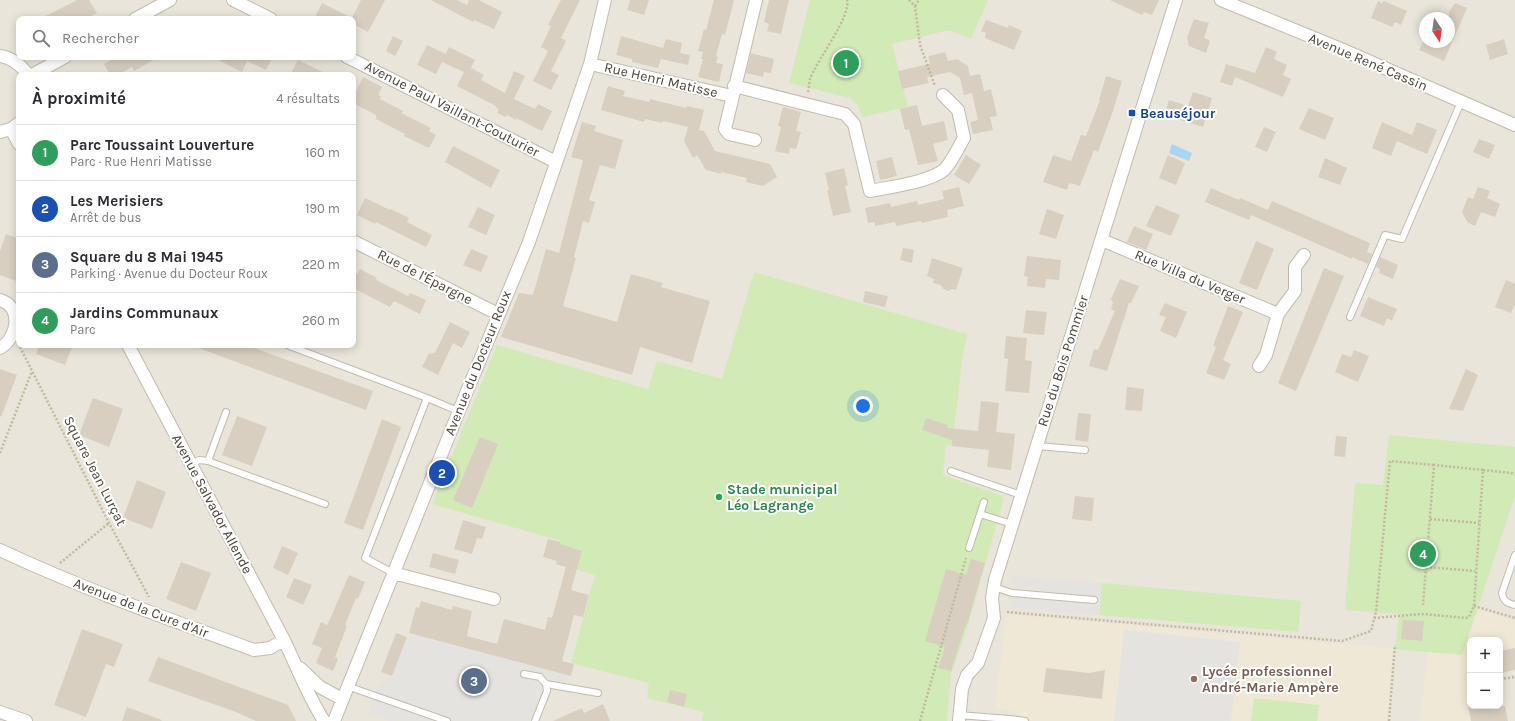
<!DOCTYPE html>
<html lang="fr">
<meta charset="utf-8">
<style>
:root{--surface:#fff;--page:#f7f7f7;--text:#2b2b33;--muted:#7c7c81;--line:#e1e1e2;--accent:#1a73e8}
body{margin:0;font-family:Karla,sans-serif;background:var(--page);color:var(--text)}
.controls{position:absolute;right:12px;bottom:12px;display:grid;overflow:hidden;border-radius:8px;box-shadow:0 2px 10px #0003}
.controls button{width:36px;height:36px;display:grid;place-items:center;padding:0;border:0;border-bottom:1px solid var(--line);background:var(--surface);color:var(--text);font:20px sans-serif}
.compass{position:absolute;left:1419px;top:12px;width:36px;height:36px;border-radius:50%;background:var(--surface);box-shadow:0 2px 10px #0003;rotate:167deg}
.you{position:absolute;left:863px;top:406px;width:14px;height:14px;margin:-10px;border:3px solid #fff;border-radius:50%;background:#1a73e8;box-shadow:0 0 0 6px #1a73e833}
.badge{display:grid;place-items:center;width:26px;height:26px;border-radius:50%;background:var(--accent);color:#fff;font-size:13px;font-weight:700}
.pin{position:absolute;translate:-50% -50%;border:2px solid #fff;box-shadow:0 1px 4px #0006}
.list{margin:0;padding:0;list-style:none}
h2{display:flex;justify-content:space-between;align-items:center;height:52px;margin:0;padding:0 16px;font-size:17px}
h2 small{font-size:13px;font-weight:400;color:var(--muted)}
.list li{display:grid;grid-template-columns:26px 1fr auto;gap:12px;align-items:center;box-sizing:border-box;height:56px;padding:0 16px;border-top:1px solid var(--line)}
.list b{display:block;font-size:15px;white-space:nowrap}
.list p{margin:0;font-size:13px;white-space:nowrap;color:var(--muted)}
.list em{font-size:13px;font-style:normal;color:var(--muted)}
.icon{flex:none;width:22px;height:22px;fill:none;stroke:currentColor;stroke-width:2;stroke-linecap:round;stroke-linejoin:round}
.map{position:relative;flex:none;width:1515px;height:721px;overflow:hidden}
.search{position:absolute;background:var(--surface);box-shadow:0 2px 10px #0003;left:16px;top:16px;width:340px;height:44px;display:flex;align-items:center;gap:10px;box-sizing:border-box;padding:0 14px;border-radius:8px;color:var(--muted);font-size:15px}
.panel{position:absolute;background:var(--surface);box-shadow:0 2px 10px #0003;left:16px;top:72px;width:340px;height:276px;border-radius:8px}
.map>svg:first-child{display:block}
.residential{fill:#eae5da;fill-rule:evenodd}
.education{fill:#efe8d6}
.green{fill:#d2eab5}
.parking{fill:#e5e3e0}
.water{fill:#a9d4f2}
.building{fill:#d8cfc1}
.lines{fill:none;stroke-linecap:round;stroke-linejoin:round}
.lane-casing{stroke:#c2bbae;stroke-width:8}
.street-casing{stroke:#c2bbae;stroke-width:14}
.path{stroke:#c4b79f;stroke-width:2.5;stroke-dasharray:2 2;stroke-linecap:butt}
.lane{stroke:#fff;stroke-width:6}
.street{stroke:#fff;stroke-width:12}
.transit-dot{fill:#1a4fb4;stroke:#fff;stroke-width:1.5}
.leisure-dot{fill:#2e9e5b;stroke:#fff;stroke-width:1.5}
.education-dot{fill:#8d6e63;stroke:#fff;stroke-width:1.5}
.labels{text-anchor:middle;dominant-baseline:central;stroke-width:4;stroke-linejoin:round;paint-order:stroke}
.street-label{font-size:14px;fill:#4b4439;stroke:#fff}
.transit-label{font-size:14px;font-weight:bold;fill:#164399;stroke:#fff;text-anchor:start}
.leisure-label{font-size:14px;font-weight:bold;fill:#27864d;stroke:#fff;text-anchor:start}
.education-label{font-size:14px;font-weight:bold;fill:#785e54;stroke:#fff;text-anchor:start}
</style>
<div class="map">
<svg width="1515" height="721" viewBox="0 0 1515 721">
<rect width="100%" height="100%" fill="#f6f3ec"/>
<path class="residential" d="M0,0H1515V721H0ZM1425,18H1449V42H1425ZM19,19H353V57H19ZM19,75H353V345H19ZM1470,640H1500V706H1470Z"/>
<path class="education" d="M1478,609L1515,620V670L1500,673V640H1470V706H1500V684L1508,721H1420L1428,652L1462,655Z
M1007,614L1393,649L1387,721H1018L1019,712L995,709L1005,623Z"/>
<path class="green" d="M810,0H988L971,39L949,30L892,44L908,107L862,117L858,106L850,98L789,83Z
M754,272L967,334L962,361L952,446L946,445L943,475L1000,495L1004,498L968,625L952,672H951L947,721H702L704,712L647,698L649,683L571,663L595,575L556,564L562,541L432,504L497,345L648,389L657,361L722,379Z
M1389,435L1515,447V496L1462,655L1395,649L1399,614L1345,610L1355,483L1383,485Z
M1102,583L1301,601L1298,632L1099,615Z
M1254,698L1319,705L1317,721H1251Z"/>
<path class="parking" d="M1013,576L1102,583L1099,615L1011,608Z
M1124,630L1240,642L1231,721H1114Z
M415,635L571,676L547,691L535,721H389L368,714L377,686L392,676L407,637Z"/>
<path class="water" d="M1172,144L1192,153L1189,161L1169,153Z"/>
<path class="building" d="M77,0H89L97,13L86,19H40Z
M361,0H385L368,32L353,24V19H314L322,3L352,18Z
M431,0H457L467,5L469,0H479L502,12L494,29L474,20L473,22Z
M561,0H580L561,38L566,41L551,71L559,75L551,90L533,81L548,51L541,47L551,26L548,25Z
M630,0H649L644,15L627,10Z
M714,0H734L725,35L722,34L716,56L718,57L716,63L723,64L719,82L698,77L703,59H701L703,52L698,51L704,29L706,30Z
M769,0H789L781,34L767,31L769,24L764,22Z
M1110,0H1159L1152,15L1144,12L1142,15Z
M1378,1L1382,3L1384,1L1407,11L1401,25L1395,22L1392,27L1371,18Z
M1455,3L1467,8L1444,61L1419,50L1423,42H1449V12Z
M1194,19L1209,23L1204,38L1210,41L1206,53L1189,46L1187,37Z
M986,20L1008,28L1009,25L1022,31L1014,50L985,38L986,33L981,31Z
M393,36L403,41L395,56L386,51Z
M621,36L663,48L666,39L682,43L680,53L690,55L688,65L661,59L658,68L632,62V59L616,55Z
M1504,39L1508,54L1490,60L1486,45Z
M427,45L446,54L436,74L417,65Z
M449,47L475,60L471,68L484,75L481,80L505,93L514,71L525,76L514,99L535,109L538,104L552,111L542,131L516,118V120L507,115L506,117L497,113L499,109L495,107L496,106L457,86L464,72L442,62Z
M1266,47L1277,52L1274,59L1287,65L1283,75L1291,79L1283,97L1235,77L1232,86L1220,82L1226,64L1255,73Z
M945,52L948,61L957,59L968,66L970,76L980,74L984,91L991,89L997,116L990,117L993,130L973,134L970,122L978,120L972,93L964,95L960,78L950,72L927,77L929,83L902,89L898,71L930,64L928,56Z
M751,53L774,59L771,73L764,72L763,77L746,73Z
M116,57H159L134,71L132,67L117,75H110L104,64Z
M212,57H273L266,70L247,61L242,72Z
M298,60L329,75H290Z
M1106,76L1122,81L1113,111L1098,152L1094,150L1080,186L1069,183L1067,190L1043,182L1053,155L1071,161L1081,135L1086,136L1100,100H1099Z
M363,77L382,87L378,95L381,96L380,99L403,111L401,113L431,128L429,131L436,135L429,148L404,136L405,134L376,119V115L353,103V98Z
M608,86L625,91L623,96L649,102L650,99L686,108L687,106L704,110L699,130L704,131L715,151L770,164L777,177L763,186L746,182L747,178L721,172V174L706,170L697,155L693,158L684,141L688,127L663,121L662,123L645,119L644,122L601,110Z
M1193,92L1212,98L1203,127L1164,115L1169,100L1188,106Z
M917,105L922,126L944,121L948,140L933,144L938,161L918,165L909,129L905,130L900,109Z
M783,107L801,112L796,131L801,132L796,149L790,148L789,154L775,151L781,127L778,126Z
M1309,108L1334,118L1325,140L1299,129Z
M582,122L596,126L594,131L623,140L615,169L600,165L589,200L595,202L589,223L583,221L574,257L576,258L563,306L617,322L631,274L663,283L661,287L710,301L692,363L640,347L632,375L501,337L519,293L533,295L546,249L559,253L583,160L571,157Z
M1382,122L1412,135L1417,122L1437,130L1427,154L1397,141L1391,156L1372,148Z
M1264,127L1276,132L1267,152L1255,147Z
M1479,139L1495,145L1489,159L1473,152Z
M453,146L500,170L491,188L445,162Z
M966,155L981,165L969,184L954,175Z
M1168,155L1185,163L1176,185L1159,178Z
M892,157L897,176L880,180L876,161Z
M1325,158L1347,168L1340,185L1318,177Z
M844,168L848,185L845,186L851,212L833,216L827,190H829L825,173Z
M959,187L964,206L947,210L948,217L922,223L921,221L896,226L895,222L875,226V222L868,223L865,208L890,203L891,207L917,201L918,205L944,199L942,191Z
M1478,187L1490,191L1487,198L1500,204L1495,217L1481,212L1475,226L1467,222L1462,212L1468,197L1473,199Z
M1211,188L1239,200L1240,198L1268,210L1272,201L1370,243L1367,252L1372,254L1368,264L1352,257V259L1251,215L1249,220L1205,202Z
M365,198L390,210L391,209L409,218L407,222L432,235L426,247L376,222L375,224L357,215Z
M1156,205L1180,215L1171,236L1146,226Z
M478,207L495,215L486,235L468,227Z
M1047,209L1064,215L1056,239L1039,234Z
M1134,226L1153,234L1146,250L1127,242Z
M6,234L19,239V282L0,275V251Z
M1256,241L1274,249L1257,290L1239,283Z
M903,248L914,250L912,263L900,260Z
M471,249L488,256L481,272L463,265Z
M1027,256L1061,260L1059,280L1046,279L1045,288L1027,286L1028,277L1024,276Z
M1380,257L1398,265L1393,279L1379,273L1380,269L1376,267Z
M932,258L963,268L956,290L952,289L949,291L943,289L941,285L933,283L934,279L927,276Z
M1324,268L1344,276L1296,391L1278,383Z
M360,269L377,278L376,280L408,296L410,293L426,300L420,314L394,301L390,307L353,288V272L357,274Z
M1120,279L1139,286L1131,303H1129L1107,371L1089,366L1094,349L1098,350L1115,311L1111,309L1113,303L1111,299Z
M1506,280L1515,284V304L1511,313L1495,307Z
M865,291L888,296L885,307L863,302Z
M1368,297L1397,309L1392,321L1387,318L1384,326L1360,316Z
M1165,303L1187,312L1176,338L1160,331L1166,317L1159,315Z
M1228,306L1243,312L1223,360L1231,364L1224,380L1206,373L1216,347L1213,346Z
M1026,310L1047,312L1044,335L1023,333Z
M450,322L470,332L462,348L453,343L438,375L422,367L429,353L432,354L434,352L435,353Z
M1006,336L1027,338L1025,360L1032,361L1029,393L1005,391L1008,359L1004,358Z
M39,345H73L65,365L36,354Z
M193,345H246L373,391L366,410L193,346Z
M1354,350L1369,356L1358,382L1335,372L1342,354L1351,357Z
M0,369L17,375L1,417L0,416Z
M1466,369L1478,375L1463,411L1449,409Z
M1127,387L1144,389L1142,411L1125,410Z
M93,398L123,409L109,447L79,435Z
M981,401L999,403L996,432L1015,434L1011,470L987,467L989,450L952,446V440L922,430L926,418L948,425L947,428L978,431Z
M1078,413L1091,414L1088,442L1075,440Z
M237,416L267,427L252,466L222,455Z
M382,419L401,427L363,530L344,523Z
M1336,436L1347,437L1345,457L1334,456Z
M480,437L498,444L472,508L453,500Z
M137,480L166,492L152,529L123,518Z
M1075,496L1094,498L1092,521L1072,519Z
M463,520L486,527L482,539L477,538L472,554L454,549Z
M548,539L561,542L560,544L582,551L571,590L589,595L583,617L574,615L562,661L574,664L571,676L409,633L416,607L419,608L421,601L452,610L453,606L472,611L467,636L497,644L504,619L545,630L548,617L552,618L566,567L556,564L557,561L543,557Z
M282,546L298,553L288,575L273,568Z
M433,553L459,560L455,574L429,567Z
M971,559L985,563L967,624H966L951,671L938,668L945,647L925,641L946,569L966,575Z
M181,562L211,573L196,611L166,599Z
M349,575L365,582L358,599L356,598L345,625L347,626L335,657L338,659L333,671L316,663L322,648L312,644L321,622L327,625L330,619Z
M294,578L312,585L303,605L286,597Z
M1403,620L1424,621L1422,641L1401,639Z
M82,629L123,644L114,667L106,664L86,717L54,705Z
M396,633L407,637L392,676L381,672Z
M1515,648V670L1500,673V651Z
M158,657L288,705L296,721H256L236,712L148,681Z
M1046,668L1089,673L1105,670L1102,699L1043,692Z
M670,690L687,694L684,707L667,702Z
M603,704L610,721H553L582,708L584,713Z
M1468,706H1505L1508,721H1471Z
M127,707L162,720L161,721H122Z"/>
<g class="lines">
<g class="lane-casing">
<path id="lane" d="M1350,317L1385,235L1402,239L1461,102
M287,345L427,398
M226,412L208,461L325,504
M1037,446L1085,450
M191,464L199,460L208,461
M951,471L1021,495
M980,514L1012,524
M969,548L984,502
M1515,555L1502,593C1504,602 1507,603 1515,605
M393,573L365,558L427,398L458,411
M994,587L1012,593L1094,600
M524,674L540,677L546,684L598,693
M347,686L447,721
M959,715L1009,719V721
M1009,719L1025,721
M535,721L547,691L546,684"/>
</g>
<g class="street-casing">
<path id="street" d="M233,0L271,19
M1221,0L1341,49L1515,125
M135,19L170,0
M0,56C12,58 21,65 28,75
M347,57L556,162
M590,64L732,96
M32,75L65,57
M734,86L845,114L854,124L870,191C890,187 929,182 944,170C952,162 958,148 964,138L958,110L943,95
M11,129L19,144
M0,132L11,129L19,123
M755,140L729,134L725,129L756,0
M1102,240L1278,314
M353,241L498,314
M0,300C23,307 18,338 0,348
M128,345L284,640C297,667 308,696 324,721
M1259,366L1266,355L1278,314L1295,291V267L1304,255
M0,550C83,589 169,619 254,650L270,648L284,640
M393,573L494,599
M300,668L320,687L342,699
M0,712L26,721
M334,721L465,396L529,242L590,64L605,0
M959,721L962,689L967,675L978,663L994,618L992,598L995,580L1176,0"/>
</g>
<path class="path" d="M909,0L915,6L920,45L935,86
M915,6L919,0
M808,92C809,88 809,83 810,79C817,60 851,17 847,0
M20,347L109,523L149,597
M0,453L32,371
M1483,470L1511,473L1515,475
M1430,519L1479,523
M60,563L109,523
M1426,567L1475,571
M1474,606L1515,618
M1007,612L1342,641L1371,631L1376,612L1390,461L1434,465
M1374,618L1422,614L1466,618L1469,617L1474,606L1483,470L1434,465L1423,605
M1500,679L1515,677
M920,721L966,558
M1389,721L1395,645"/>
<use href="#lane" class="lane"/>
<use href="#street" class="street"/>
</g>
<rect class="transit-dot" x="1128" y="109" width="8" height="8" rx="2"/>
<circle class="leisure-dot" cx="719" cy="497" r="4"/>
<circle class="education-dot" cx="1194" cy="679" r="4"/>
<g class="labels">
<g class="street-label">
<text transform="translate(1368 62) rotate(23)">Avenue René Cassin</text>
<text transform="translate(661 80) rotate(13)">Rue Henri Matisse</text>
<text transform="translate(452 109) rotate(27)">Avenue Paul Vaillant-Couturier</text>
<text transform="translate(425 277) rotate(27)">Rue de l'Épargne</text>
<text transform="translate(1190 277) rotate(23)">Rue Villa du Verger</text>
<text transform="translate(1063 361) rotate(-72)">Rue du Bois Pommier</text>
<text transform="translate(478 363) rotate(-68)">Avenue du Docteur Roux</text>
<text transform="translate(95 471) rotate(63)">Square Jean Lurçat</text>
<text transform="translate(212 504) rotate(62)">Avenue Salvador Allende</text>
<text transform="translate(141 608) rotate(21)">Avenue de la Cure d'Air</text>
</g>
<g class="transit-label">
<text x="1140" y="113">Beauséjour</text>
</g>
<g class="leisure-label">
<text x="727" y="489">Stade municipal<tspan x="727" dy="16">Léo Lagrange</tspan></text>
</g>
<g class="education-label">
<text x="1202" y="671">Lycée professionnel<tspan x="1202" dy="16">André-Marie Ampère</tspan></text>
</g>
</g>
</svg>
<div class="controls">
<button>+</button>
<button>−</button>
</div>
<svg class="compass" viewBox="-18 -18 36 36"><path d="M0-13l5 13h-10z" fill="#e53935"/><path d="M0 13l5-13h-10z" fill="#7c7c81"/></svg>
<div class="you"></div>
<div class="pin badge" style="left:846px;top:63px;background:#2e9e5b">1</div>
<div class="pin badge" style="left:442px;top:473px;background:#1a4fb4">2</div>
<div class="pin badge" style="left:474px;top:681px;background:#5c6f8a">3</div>
<div class="pin badge" style="left:1423px;top:554px;background:#2e9e5b">4</div>
<div class="search"><svg class="icon" aria-label="search" viewBox="0 0 24 24"><circle cx="10" cy="10" r="6"/><path d="M15 15l6 6"/></svg>Rechercher</div>
<section class="panel">
<h2>À proximité<small>4 résultats</small></h2>
<ul class="list">
<li><span class="badge" style="background:#2e9e5b">1</span><div><b>Parc Toussaint Louverture</b><p>Parc · Rue Henri Matisse</p></div><em>160 m</em></li>
<li><span class="badge" style="background:#1a4fb4">2</span><div><b>Les Merisiers</b><p>Arrêt de bus</p></div><em>190 m</em></li>
<li><span class="badge" style="background:#5c6f8a">3</span><div><b>Square du 8 Mai 1945</b><p>Parking · Avenue du Docteur Roux</p></div><em>220 m</em></li>
<li><span class="badge" style="background:#2e9e5b">4</span><div><b>Jardins Communaux</b><p>Parc</p></div><em>260 m</em></li>
</ul>
</section>
</div>
